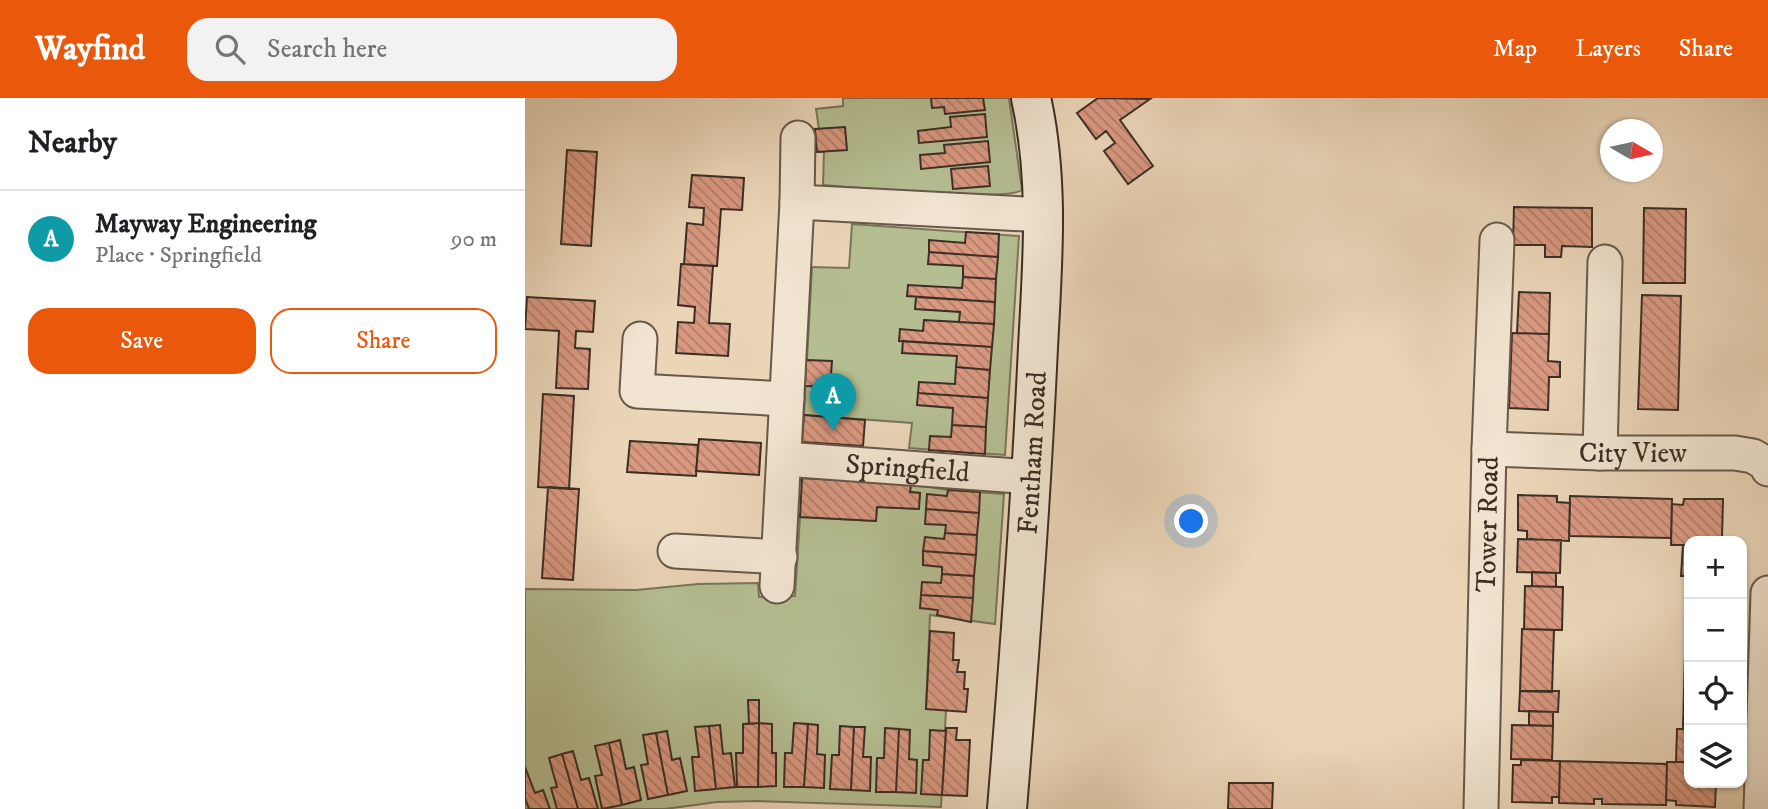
<!DOCTYPE html>
<meta charset="utf-8">
<style>
:root{--surface:#fff;--page:#f2f2f2;--text:#202124;--muted:#757577;--line:#e0e0e0;--accent:#ea580c}
body{margin:0;font-family:"IM FELL DW Pica",serif;background:var(--page);color:var(--text)}
.controls{position:absolute;right:21px;bottom:21px;display:grid;overflow:hidden;border-radius:14px;box-shadow:0 2px 5px #0004}
.controls button{width:63px;height:63px;display:grid;place-items:center;padding:0;border:0;border-bottom:2px solid var(--line);background:var(--surface);color:var(--text);font:35px sans-serif}
.compass{position:absolute;left:1075px;top:21px;width:63px;height:63px;border-radius:50%;background:var(--surface);box-shadow:0 2px 5px #0004;rotate:99deg}
.you{position:absolute;left:667px;top:424px;width:24px;height:24px;margin:-18px;border:5px solid #fff;border-radius:50%;background:#1a73e8;box-shadow:0 0 0 10px #1a73e833}
.badge{display:grid;place-items:center;width:46px;height:46px;border-radius:50%;background:var(--accent);color:#fff;font-size:23px;font-weight:700}
.pin{position:absolute;translate:-50% -58px;filter:drop-shadow(0 2px 4px #0008)}
.pin::after{content:'';position:absolute;top:37px;width:24px;height:21px;background:inherit;clip-path:polygon(0 0,100% 0,50% 100%)}
.list{margin:0;padding:0;list-style:none}
h2{display:flex;justify-content:space-between;align-items:center;height:91px;margin:0;padding:0 28px;font-size:30px}
h2 small{font-size:23px;font-weight:400;color:var(--muted)}
.list li{display:grid;grid-template-columns:46px 1fr auto;gap:21px;align-items:center;box-sizing:border-box;height:98px;padding:0 28px;border-top:2px solid var(--line)}
.list b{display:block;font-size:26px;white-space:nowrap}
.list p{margin:0;font-size:23px;white-space:nowrap;color:var(--muted)}
.list em{font-size:23px;font-style:normal;color:var(--muted)}
.actions{display:flex;gap:14px;padding:21px 28px}
.actions a{flex:1;padding:16px 0;border:2px solid var(--accent);border-radius:21px;text-align:center;font-size:24px;color:var(--accent)}
.actions .main{background:var(--accent);color:#fff}
.icon{flex:none;width:38px;height:38px;fill:none;stroke:currentColor;stroke-width:2;stroke-linecap:round;stroke-linejoin:round}
.map{position:relative;flex:none;width:1243px;height:711px;overflow:hidden}
header{display:flex;align-items:center;gap:42px;box-sizing:border-box;height:98px;padding:0 35px;background:var(--accent);color:#fff}
header strong{font-size:33px}
nav{display:flex;gap:38px;margin-inline-start:auto;font-size:24px}
.search{width:490px;height:63px;background:var(--page);display:flex;align-items:center;gap:18px;box-sizing:border-box;padding:0 24px;border-radius:21px;color:var(--muted);font-size:26px}
main{display:flex}
aside{flex:1;background:var(--surface)}
.map>svg:first-child{display:block}
.garden{fill:#b4be91;stroke:#78765b;stroke-width:2}
.building{fill:url(#building-back-hatch);stroke:#3b2e25;stroke-width:2}
.lines{fill:none;stroke-linecap:round;stroke-linejoin:round}
.street-casing{stroke:#67584a;stroke-width:37}
.secondary-casing{stroke:#3b2e25;stroke-width:42}
.street{stroke:#f1e4d0;stroke-width:33}
.secondary{stroke:#f1e4d0;stroke-width:38}
.labels{text-anchor:middle;dominant-baseline:central;stroke-width:5;stroke-linejoin:round;paint-order:stroke}
.street-label{font-size:28px;fill:#3b2e25;stroke:#f1e4d0}
</style>
<header>
<strong>Wayfind</strong>
<div class="search"><svg class="icon" aria-label="search" viewBox="0 0 24 24"><circle cx="10" cy="10" r="6"/><path d="M15 15l6 6"/></svg>Search here</div>
<nav><a>Map</a><a>Layers</a><a>Share</a></nav>
</header>
<main>
<aside>
<h2>Nearby<small></small></h2>
<ul class="list">
<li><span class="badge" style="background:#0f9aa8">A</span><div><b>Mayway Engineering</b><p>Place · Springfield</p></div><em>90 m</em></li>
</ul>
<div class="actions"><a class="main">Save</a><a>Share</a></div>
</aside>
<div class="map">
<svg width="1243" height="711" viewBox="0 0 1243 711">
<defs>
<pattern id="building-back-hatch" width="6" height="6" patternUnits="userSpaceOnUse" patternTransform="scale(1.75)"><rect width="6" height="6" fill="#d99880"/><path d="M-1 5l2 2M0 0l6 6M5-1l2 2" fill="none" stroke="#b17c69"/></pattern>
</defs>
<rect width="100%" height="100%" fill="#ead5b7"/>
<filter id="stains"><feTurbulence type="fractalNoise" baseFrequency=".00286" numOctaves="4"/><feColorMatrix values="0 0 0 0 .2 0 0 0 0 .09 0 0 0 0 .02 0 0 0 .5 -.17"/></filter>
<radialGradient id="worn" r=".72"><stop offset=".6" stop-color="#630" stop-opacity="0"/><stop offset="1" stop-color="#630" stop-opacity=".3"/></radialGradient>
<path class="garden" d="M318,0H484L497,92C480,104 329,89 298,87L299,54H292L290,31H294L291,11L318,8Z
M327,126L494,138L480,357L384,350L387,325L279,317L287,169L324,170Z
M386,386L423,392L479,396L470,526L405,517L401,610L421,612L416,709L233,703L192,704L140,711H0V491L111,492L173,486L233,485L234,499L270,498L275,419L350,423L352,409L393,411L395,395L385,394Z"/>
<path class="building" d="M406,0H458L460,12L420,16L419,9L407,10Z
M573,0L625,1L595,22L628,68L603,86L579,53L590,45L581,33L571,41L552,15Z
M460,16L462,39L394,45L393,33L426,29L425,19Z
M320,29L322,52L292,54L290,31Z
M463,43L465,64L396,71L395,57L420,55L419,47Z
M42,52L72,54L66,148L36,146Z
M463,68L465,88L428,91L426,71Z
M167,77L219,80L217,112L196,111L192,168L159,166L162,125L178,127L179,110L164,109Z
M989,109L1067,110V149L1037,148L1036,159H1020V147H988Z
M1119,110L1161,111L1160,185H1118Z
M441,134L474,136L473,159L404,154V142L440,145Z
M404,154L473,159L471,181L438,179V168L403,166Z
M156,166L188,168L184,225L205,226L203,258L151,255L153,224L169,225L170,209L153,207Z
M438,179L471,181L470,204L382,198L383,187L437,190Z
M994,194L1025,195L1024,236L992,235Z
M1117,197L1156,198L1153,312L1113,311Z
M2,199L70,203L68,234L51,233L50,250L65,251L63,291L31,290L34,233L0,231Z
M391,199L470,204L469,226L434,224L435,214L390,211Z
M399,222L469,226L467,249L374,243L375,231L398,233Z
M987,235L1024,236L1023,263L1035,264V279H1024L1023,312L984,310Z
M378,243L467,249L465,272L431,269L432,258L377,255Z
M281,262L307,263L305,289L280,288Z
M431,269L465,272L463,300L393,295L394,284L430,286Z
M393,295L463,300L461,329L427,327L428,310L392,307Z
M18,296L49,298L44,391L13,389Z
M279,317L340,322L338,348L277,344Z
M427,327L461,329L460,356L404,352L405,338L426,339Z
M174,341L236,345L234,377L171,373Z
M105,343L173,347L171,378L102,374Z
M277,380L386,386L385,394L395,395L394,411L352,409L351,423L275,419Z
M23,389L54,391L48,482L17,480Z
M423,392L455,394L454,415L401,411L402,396L422,398Z
M993,397L1032,398V404L1045,405L1044,443L1002,441V433L993,432Z
M1045,398L1147,401L1146,440L1044,438Z
M1159,401H1198L1197,439H1189V443H1164V447H1146L1147,406L1158,407Z
M401,411L454,415L452,437L420,435L421,427L400,426Z
M420,435L452,437L451,457L398,453L400,439L419,441Z
M993,441L1036,442L1035,475L992,474Z
M1158,447H1164V478H1156Z
M398,453L451,457L449,478L417,476V469L398,467Z
M1007,474L1031,475V489L1007,488Z
M417,476L449,478L448,500L396,497L397,484L416,485Z
M1162,478H1164V631H1158Z
M1000,488L1038,489L1037,532L999,531Z
M396,497L448,500L446,524L412,517L413,512L395,510Z
M997,531L1029,532L1027,594L995,593Z
M405,533L429,535L428,562H434L432,574H440L439,591H443L441,614L401,611Z
M995,593H1034L1033,614L994,613Z
M223,602H234V625L224,626Z
M1004,613L1028,614V628L1004,627Z
M234,625L233,689H212L211,655H218V626Z
M234,625L247,626V655H251V688L233,689Z
M269,625L283,626L279,689H259L260,655H267Z
M283,626L293,627L292,656L300,657L299,690L279,689Z
M195,627L198,656L206,655L210,689L191,691L184,628Z
M987,627L1028,628L1027,662L986,661Z
M184,628L191,691L170,693L167,659H174L170,629Z
M315,628L329,629L326,692L305,691L307,657H314Z
M329,629H340L338,659H346L345,693L326,692Z
M360,630L374,631L371,694H351L352,660H359Z
M421,630H432L431,642H445L442,698L417,697Z
M374,631L385,632L384,661L392,662L391,695L371,694Z
M1152,631H1164V664H1151Z
M405,632L421,633L417,697L396,696L398,662H404Z
M142,633L147,662L155,660L162,693L143,697L131,635Z
M131,635L143,697L123,701L116,667L123,666L118,637Z
M95,642L101,671L109,669L116,702L97,707L84,645Z
M84,645L97,707L77,711L70,678L77,677L70,648Z
M48,653L56,682L64,680L73,711H53L37,656Z
M37,656L53,711H32L26,690L32,689L24,660Z
M996,662L1035,663L1034,699H1027V705L987,704L988,667H996Z
M1035,663L1142,666L1141,707L1077,706V701H1069V706L1034,705Z
M1142,664H1164V685H1191L1190,709L1151,707V703L1141,702Z
M0,669L10,695L18,692L25,711H4L0,700Z
M704,685H748L747,711H703Z"/>
<g class="lines">
<g class="street-casing">
<g id="street">
<path d="M272,104L519,117"/>
<path d="M115,241L112,293L262,301"/>
<path id="s1" d="M964,351L1075,355H1210L1228,358L1243,367V371"/>
<path d="M1075,355L1080,164"/>
<path id="s2" d="M259,361L507,379"/>
<path d="M150,453L255,459"/>
<path d="M252,488L272,104L273,40"/>
<path id="s3" d="M956,711L964,351L972,142"/>
<path d="M1236,711L1243,495"/>
</g>
</g>
<g class="secondary-casing">
<g id="secondary">
<path id="s4" d="M482,711C494,564 505,417 512,270C516,179 526,90 506,0"/>
</g>
</g>
<use href="#street" class="street"/>
<use href="#secondary" class="secondary"/>
</g>
<g class="labels">
<g class="street-label">
<text stroke="none"><textPath href="#s1" startOffset="144">City View</textPath></text>
<text stroke="none"><textPath href="#s4" startOffset="357">Fentham Road</textPath></text>
<text stroke="none"><textPath href="#s2" startOffset="124">Springfield</textPath></text>
<text stroke="none"><textPath href="#s3" startOffset="285">Tower Road</textPath></text>
</g>
</g>
<rect width="100%" height="100%" filter="url(#stains)"/>
<rect width="100%" height="100%" fill="url(#worn)"/>
</svg>
<div class="controls">
<button>+</button>
<button>−</button>
<button><svg class="icon" aria-label="locate" viewBox="0 0 24 24"><circle cx="12" cy="12" r="6"/><path d="M12 2v4M12 18v4M2 12h4M18 12h4"/></svg></button>
<button><svg class="icon" aria-label="layers" viewBox="0 0 24 24"><path d="M12 4l9 5-9 5-9-5zM3 14l9 5 9-5"/></svg></button>
</div>
<svg class="compass" viewBox="-18 -18 36 36"><path d="M0-13l5 13h-10z" fill="#e53935"/><path d="M0 13l5-13h-10z" fill="#757577"/></svg>
<div class="you"></div>
<div class="pin badge" style="left:308px;top:333px;background:#0f9aa8">A</div>
</div>
</main>
